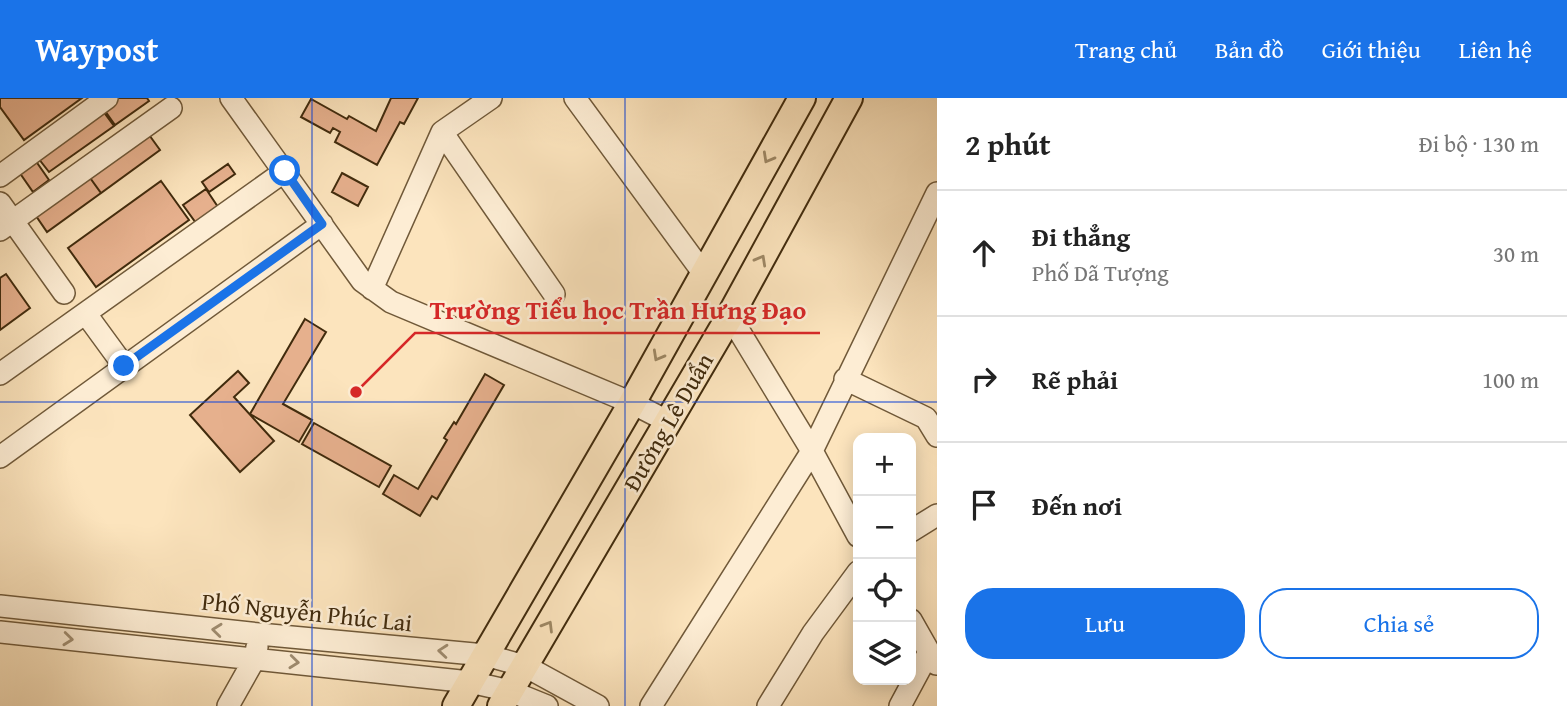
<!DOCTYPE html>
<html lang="vi">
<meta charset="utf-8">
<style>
:root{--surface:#fff;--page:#f2f2f2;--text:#222;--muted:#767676;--line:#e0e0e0;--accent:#1a73e8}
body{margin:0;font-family:"Gentium Book Plus",serif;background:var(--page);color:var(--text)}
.controls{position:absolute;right:21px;bottom:21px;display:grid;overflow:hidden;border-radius:14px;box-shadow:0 4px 18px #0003}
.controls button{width:63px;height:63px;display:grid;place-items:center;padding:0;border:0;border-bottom:2px solid var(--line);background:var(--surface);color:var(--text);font:35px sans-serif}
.stop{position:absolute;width:21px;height:21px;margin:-16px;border:5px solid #1a73e8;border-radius:50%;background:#fff}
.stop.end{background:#1a73e8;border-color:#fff;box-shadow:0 2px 7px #0008}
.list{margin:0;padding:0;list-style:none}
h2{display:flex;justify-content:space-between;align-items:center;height:91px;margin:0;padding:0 28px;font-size:30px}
h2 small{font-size:23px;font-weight:400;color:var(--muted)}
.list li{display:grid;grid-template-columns:46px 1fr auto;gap:21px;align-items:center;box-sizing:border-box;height:126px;padding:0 28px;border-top:2px solid var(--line)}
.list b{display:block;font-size:26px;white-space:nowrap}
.list p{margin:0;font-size:23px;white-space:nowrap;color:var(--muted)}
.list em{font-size:23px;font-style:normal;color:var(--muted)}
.actions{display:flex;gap:14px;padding:21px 28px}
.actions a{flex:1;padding:16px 0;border:2px solid var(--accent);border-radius:28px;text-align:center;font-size:24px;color:var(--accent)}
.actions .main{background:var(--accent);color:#fff}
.icon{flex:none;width:38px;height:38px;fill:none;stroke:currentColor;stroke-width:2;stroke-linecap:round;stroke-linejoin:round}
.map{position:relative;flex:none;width:937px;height:608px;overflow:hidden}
header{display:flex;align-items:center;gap:42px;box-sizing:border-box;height:98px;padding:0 35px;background:var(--accent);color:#fff}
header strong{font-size:33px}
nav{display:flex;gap:38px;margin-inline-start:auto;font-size:24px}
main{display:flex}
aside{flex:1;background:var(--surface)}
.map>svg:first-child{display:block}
.building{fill:#e6b08d;stroke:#412b0d;stroke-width:2}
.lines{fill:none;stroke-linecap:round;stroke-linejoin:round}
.minor-casing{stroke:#705939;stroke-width:24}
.major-casing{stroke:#412b0d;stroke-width:30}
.minor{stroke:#fdedd4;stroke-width:21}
.major{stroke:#fce4bd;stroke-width:26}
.oneway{stroke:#9e8865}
.oneway2{stroke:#9f8c70}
.route{stroke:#1a73e8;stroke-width:9}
.grid{fill:none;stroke:#1d4ed8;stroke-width:2;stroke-opacity:0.55}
.labels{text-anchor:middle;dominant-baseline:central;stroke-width:5;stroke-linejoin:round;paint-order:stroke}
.street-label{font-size:24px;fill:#412b0d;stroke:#fdedd4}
.leader{fill:none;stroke:#d62828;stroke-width:2.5}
.callout-dot{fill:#d62828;stroke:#fdedd4;stroke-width:2.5}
.callout-label{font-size:26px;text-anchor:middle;font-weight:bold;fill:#d62828;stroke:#fdedd4;stroke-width:5;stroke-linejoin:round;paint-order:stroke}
</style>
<header>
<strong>Waypost</strong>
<nav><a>Trang chủ</a><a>Bản đồ</a><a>Giới thiệu</a><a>Liên hệ</a></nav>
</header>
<main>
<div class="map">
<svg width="937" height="608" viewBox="0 0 937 608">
<rect width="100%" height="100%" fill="#fce4bd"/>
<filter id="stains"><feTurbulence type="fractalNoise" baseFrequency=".00286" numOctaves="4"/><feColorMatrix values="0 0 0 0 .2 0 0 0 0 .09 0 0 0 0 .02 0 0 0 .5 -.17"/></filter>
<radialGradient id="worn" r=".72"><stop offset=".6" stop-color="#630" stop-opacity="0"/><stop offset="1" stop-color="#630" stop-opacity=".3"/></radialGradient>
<path class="building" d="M0,0H82L24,42L0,9Z
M116,0H147L149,3L115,27L103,10Z
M391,0H418L404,26L400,24L377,67L335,44L340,34L333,30L330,35L301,19L311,1L347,21L349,18L376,33Z
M100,9L114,28L49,74L35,56Z
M147,34L160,52L101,95L88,77Z
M33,59L49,82L33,94L17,71Z
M228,66L235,76L209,94L202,84Z
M342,75L368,89L358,108L332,94Z
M88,77L101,95L47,134L34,115Z
M161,83L189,122L96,189L68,150Z
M206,91L218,109L196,125L183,107Z
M6,176L30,210L0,232V180Z
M305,221L326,234L283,306L312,322L299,344L250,316Z
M238,273L249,285L234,299L274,343L240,374L190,317Z
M485,276L504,287L437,401L432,398L420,418L383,396L394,377L418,391L447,342L444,340L454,324L456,326Z
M314,325L391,368L379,389L302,346Z"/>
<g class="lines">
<g class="minor-casing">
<path id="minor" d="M231,0L362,183L391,204L632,305L669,324
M575,0L704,176
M442,34L554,196
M0,78L107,0
M0,105L64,195
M0,132L171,10
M372,191L442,34L491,0
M86,216L124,268
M730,218L812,353L858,438
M0,276L285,73
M845,281L926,320L937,338
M0,359L322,126
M911,433L937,417
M0,508L259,536L485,557L525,568L598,608
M911,522L936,566
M0,534L470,584L510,593L547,608
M228,608L255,560L257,549
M651,608L812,353L937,95
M768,608L813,535L858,474
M900,608L929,554"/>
</g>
<g class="major-casing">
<path id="major" d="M456,608L632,305L802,0
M501,608L730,218L849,0"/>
</g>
<use href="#minor" class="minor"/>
<use href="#major" class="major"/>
</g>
<defs><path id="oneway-chevron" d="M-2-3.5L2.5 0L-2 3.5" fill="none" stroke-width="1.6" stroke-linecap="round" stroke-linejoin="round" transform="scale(1.75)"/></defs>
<g class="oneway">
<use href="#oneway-chevron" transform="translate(768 60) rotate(119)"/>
<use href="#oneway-chevron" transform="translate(761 162) rotate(-61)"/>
<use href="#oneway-chevron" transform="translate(658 258) rotate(119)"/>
<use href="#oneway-chevron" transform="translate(548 528) rotate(-59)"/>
</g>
<g class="oneway2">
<use href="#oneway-chevron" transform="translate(217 532) rotate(-174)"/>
<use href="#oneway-chevron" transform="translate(68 541) rotate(6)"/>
<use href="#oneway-chevron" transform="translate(443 553) rotate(-175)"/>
<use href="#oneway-chevron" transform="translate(294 564) rotate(6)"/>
</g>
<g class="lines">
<path class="route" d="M124,268L322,126L285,73"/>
</g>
<path class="grid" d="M312,0V608M625,0V608M0,304H937"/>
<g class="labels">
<g class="street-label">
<text transform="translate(668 324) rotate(-60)">Đường Lê Duẩn</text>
<text transform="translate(307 514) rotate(6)">Phố Nguyễn Phúc Lai</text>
</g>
</g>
<path class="leader" d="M356 294L415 235H820"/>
<circle class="callout-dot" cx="356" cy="294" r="7"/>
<g class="callout-label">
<text x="618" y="221">Trường Tiểu học Trần Hưng Đạo</text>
</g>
<rect width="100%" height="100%" filter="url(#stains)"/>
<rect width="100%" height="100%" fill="url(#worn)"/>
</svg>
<div class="controls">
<button>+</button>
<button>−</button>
<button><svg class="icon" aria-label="locate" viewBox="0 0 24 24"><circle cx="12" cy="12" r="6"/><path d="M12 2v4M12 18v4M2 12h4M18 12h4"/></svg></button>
<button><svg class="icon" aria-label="layers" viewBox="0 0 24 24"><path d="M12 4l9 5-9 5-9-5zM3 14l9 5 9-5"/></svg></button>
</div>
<div class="stop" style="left:285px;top:73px"></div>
<div class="stop end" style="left:124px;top:268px"></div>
</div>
<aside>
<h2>2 phút<small>Đi bộ · 130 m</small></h2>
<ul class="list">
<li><svg class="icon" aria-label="ahead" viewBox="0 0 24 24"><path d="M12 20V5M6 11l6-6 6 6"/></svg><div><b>Đi thẳng</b><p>Phố Dã Tượng</p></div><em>30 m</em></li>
<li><svg class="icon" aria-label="right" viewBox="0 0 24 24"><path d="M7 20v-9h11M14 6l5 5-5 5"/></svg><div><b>Rẽ phải</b></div><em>100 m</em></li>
<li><svg class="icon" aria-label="arrive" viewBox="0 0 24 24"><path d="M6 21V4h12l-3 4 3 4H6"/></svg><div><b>Đến nơi</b></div></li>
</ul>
<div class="actions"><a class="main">Lưu</a><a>Chia sẻ</a></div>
</aside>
</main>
